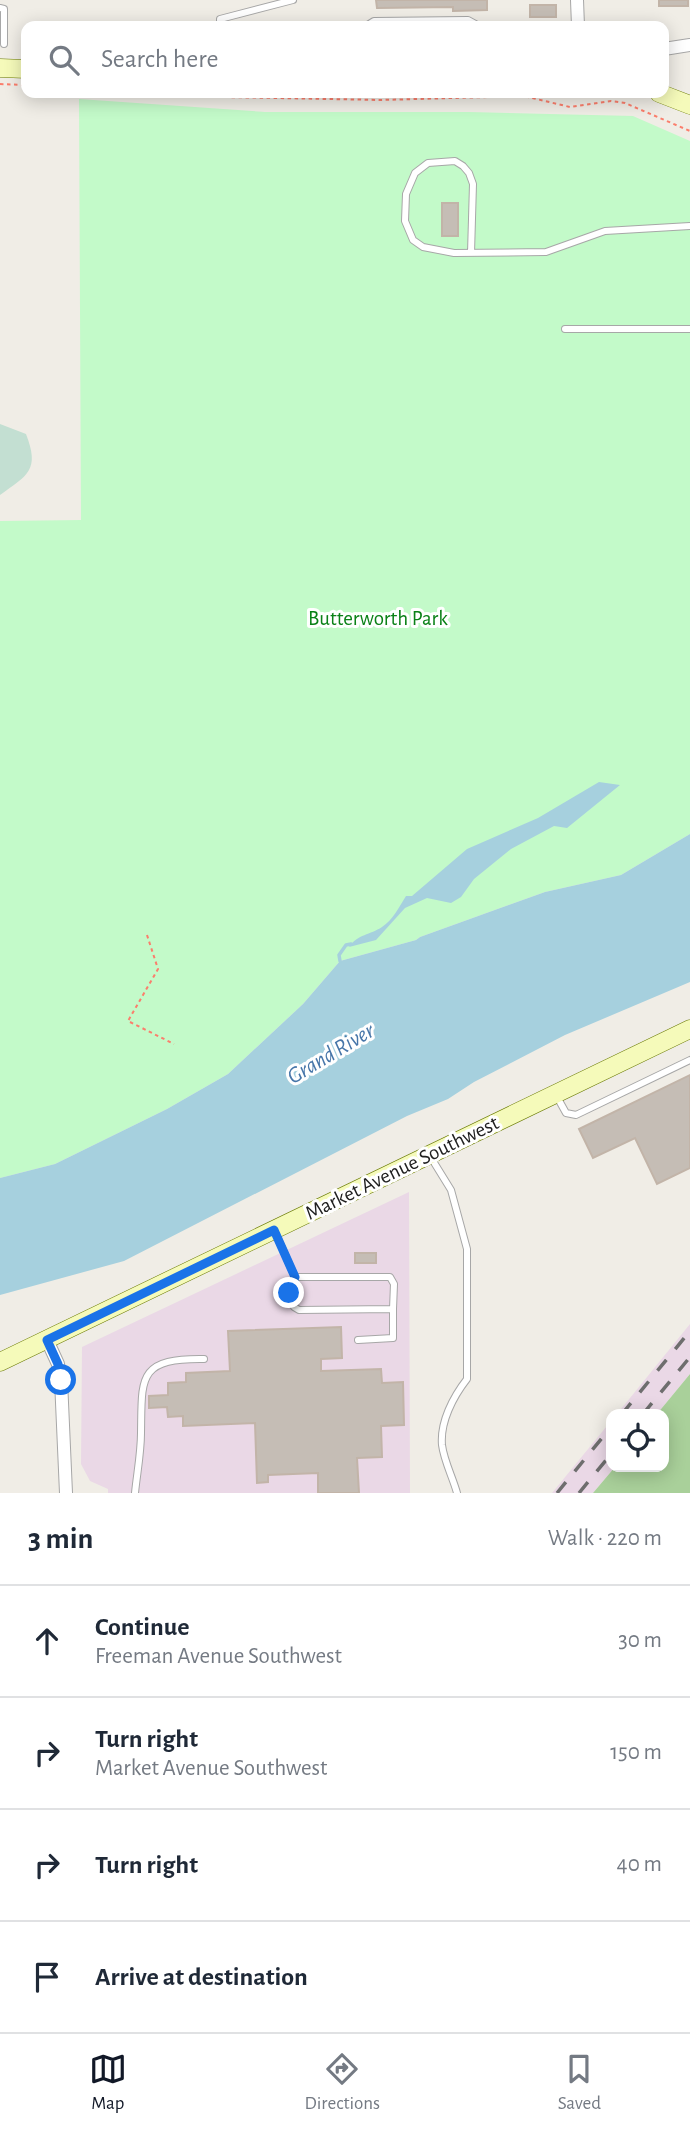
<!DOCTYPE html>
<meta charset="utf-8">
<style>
:root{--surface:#fff;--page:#f6f6f7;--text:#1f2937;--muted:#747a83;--line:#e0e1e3;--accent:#111827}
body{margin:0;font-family:"Alegreya Sans",sans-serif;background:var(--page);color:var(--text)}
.controls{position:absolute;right:21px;bottom:21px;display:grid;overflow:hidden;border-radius:14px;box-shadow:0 4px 18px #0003}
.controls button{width:63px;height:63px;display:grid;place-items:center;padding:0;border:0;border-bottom:2px solid var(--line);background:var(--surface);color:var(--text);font:35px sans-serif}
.stop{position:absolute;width:21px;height:21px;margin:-16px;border:5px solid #1a73e8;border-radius:50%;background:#fff}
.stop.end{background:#1a73e8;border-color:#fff;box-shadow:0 2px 7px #0008}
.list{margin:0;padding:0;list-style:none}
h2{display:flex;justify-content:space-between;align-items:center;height:91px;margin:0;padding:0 28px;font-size:30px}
h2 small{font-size:23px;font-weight:400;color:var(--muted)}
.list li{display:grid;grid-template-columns:46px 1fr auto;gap:21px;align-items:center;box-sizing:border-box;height:112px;padding:0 28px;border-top:2px solid var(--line)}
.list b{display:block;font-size:26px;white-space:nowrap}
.list p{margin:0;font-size:23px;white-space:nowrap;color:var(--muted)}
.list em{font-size:23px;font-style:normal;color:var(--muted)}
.icon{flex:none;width:38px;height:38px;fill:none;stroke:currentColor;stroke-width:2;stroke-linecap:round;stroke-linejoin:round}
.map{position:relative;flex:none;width:690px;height:1493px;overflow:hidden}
.search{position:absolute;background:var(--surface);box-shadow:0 4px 18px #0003;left:21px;right:21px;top:21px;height:77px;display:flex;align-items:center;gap:18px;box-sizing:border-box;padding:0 24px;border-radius:14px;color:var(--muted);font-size:26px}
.sheet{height:539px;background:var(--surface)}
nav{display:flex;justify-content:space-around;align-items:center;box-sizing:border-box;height:98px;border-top:2px solid var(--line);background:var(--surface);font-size:19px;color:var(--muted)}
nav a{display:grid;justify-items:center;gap:4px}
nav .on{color:var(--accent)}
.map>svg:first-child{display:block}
.industrial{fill:#ead8e6}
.forest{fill:#a9d09a}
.wetland{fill:#c3dfd2}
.park{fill:#c3fac9}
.water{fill:#a6d0de}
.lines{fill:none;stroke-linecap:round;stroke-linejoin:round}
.stream{stroke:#a6d0de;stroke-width:3.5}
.building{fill:#c5bdb5;stroke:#c2b4a8;stroke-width:2}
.lane-casing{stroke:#a7a7a7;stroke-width:8}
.street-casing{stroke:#a7a7a7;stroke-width:14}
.secondary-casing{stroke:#6a7a04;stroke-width:19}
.path{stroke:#fb7e6c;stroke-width:2;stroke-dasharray:3.5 3.5;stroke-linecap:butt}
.lane{stroke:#fff;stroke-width:6}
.street{stroke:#fff;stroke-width:12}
.secondary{stroke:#f5faba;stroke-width:18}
.rail{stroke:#6e6e6e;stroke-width:3.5;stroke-dasharray:14 14;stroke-linecap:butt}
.route{stroke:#1a73e8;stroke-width:9}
.labels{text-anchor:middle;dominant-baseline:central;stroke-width:6;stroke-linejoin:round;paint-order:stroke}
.park-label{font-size:21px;fill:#0a8117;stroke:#fff}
.street-label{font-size:21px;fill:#202020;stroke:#fff}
.water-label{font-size:23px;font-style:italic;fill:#4776a9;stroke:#fff}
</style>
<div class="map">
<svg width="690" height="1493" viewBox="0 0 690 1493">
<rect width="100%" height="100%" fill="#f0ede6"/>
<path class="industrial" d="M409,1192L410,1493H108V1489L90,1481L81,1464L82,1347Z
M690,1324V1374L657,1414H617Z
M611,1421V1467H615L593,1493H552Z"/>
<path class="forest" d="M690,1374V1493H593L615,1467H664V1414H657Z"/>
<path class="wetland" d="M0,424L26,434C40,470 28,475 0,495Z"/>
<path class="park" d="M79,99L265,112H469L633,116L690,141V834L621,875L545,892L420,937L416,940L340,961L303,1004L228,1074L167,1109L55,1164L0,1178V521L81,520Z"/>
<path class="water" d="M599,782L620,785L567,828L554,826L511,849L474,879L461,897L451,903L427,898L405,908L376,940L349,947C358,934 370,935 382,927C393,920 399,907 406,896H412L467,849L538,818Z
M690,834V982L565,1035L474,1082L448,1099L407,1116L124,1261L0,1295V1178L55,1164L167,1109L228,1074L303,1004L340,961L416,940L420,937L545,892L621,875Z"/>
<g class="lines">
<path class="stream" d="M340,961L339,955L346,945L351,944"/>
</g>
<path class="building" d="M376,0H487V10L453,11V7L377,8Z
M659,0H688V6H659Z
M530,5H556V17H530Z
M531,23H556L557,26H531Z
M442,203H458V236H442Z
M690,1075V1168L657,1184L635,1138L593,1158L579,1129Z
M355,1253H376V1263H355Z
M341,1327L342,1358L321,1359V1371L381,1369L382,1383L403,1382L404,1425L381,1426L382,1457L357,1458L359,1493H318V1473L268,1475V1482L257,1483L255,1423L183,1426V1416L168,1417L167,1407L149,1408V1396L168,1395V1383L186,1382V1373L230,1371L228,1331Z"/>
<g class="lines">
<g class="lane-casing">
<path id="lane" d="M0,8L4,9V44
M220,26V19L293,0
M366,26L374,21L468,20L479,26
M471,253L473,184L469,173L463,166L455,161L428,163L415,173L406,194L405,221L413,240L423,247L454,253L546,252L605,231L690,226
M565,329H690
M556,1095L566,1113L576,1115L690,1060
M430,1156L451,1190L467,1249V1379C453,1397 440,1422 442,1445C444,1461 453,1478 457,1493
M275,1232L295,1277H390L394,1284L393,1309L299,1310L294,1307L289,1293L295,1277
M358,1340L393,1338V1309
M135,1493C137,1473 141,1453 141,1433C142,1378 137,1358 204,1359"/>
</g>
<g class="street-casing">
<path id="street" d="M577,0L578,26
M664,49L690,45
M47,1340L58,1364L61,1380L66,1493"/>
</g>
<g class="secondary-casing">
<path id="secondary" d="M0,68L26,69
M659,93L690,105
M0,1362L690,1029"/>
</g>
<path class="path" d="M0,84L26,85
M204,93L225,97L381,100L524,96L570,107L611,101L625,103L690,131
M147,935L158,969L128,1021L174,1044"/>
<use href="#lane" class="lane"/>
<use href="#street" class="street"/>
<use href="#secondary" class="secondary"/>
<path class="rail" d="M622,1414L690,1331
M643,1414L690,1357
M557,1493L611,1427
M579,1493L611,1454"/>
</g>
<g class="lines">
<path class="route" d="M61,1380L58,1364L47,1340L274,1230L295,1277L289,1293"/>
</g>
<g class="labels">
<g class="park-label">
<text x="378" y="618">Butterworth Park</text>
</g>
<g class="street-label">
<text transform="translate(402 1168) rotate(-26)">Market Avenue Southwest</text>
</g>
<g class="water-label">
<text transform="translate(331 1054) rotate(-31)">Grand River</text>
</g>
</g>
</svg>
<div class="controls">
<button><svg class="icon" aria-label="locate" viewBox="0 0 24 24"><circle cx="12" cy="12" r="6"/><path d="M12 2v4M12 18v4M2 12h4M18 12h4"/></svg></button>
</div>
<div class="stop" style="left:61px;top:1380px"></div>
<div class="stop end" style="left:289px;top:1293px"></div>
<div class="search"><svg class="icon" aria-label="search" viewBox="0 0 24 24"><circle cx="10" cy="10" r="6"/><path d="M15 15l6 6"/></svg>Search here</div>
</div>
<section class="sheet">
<h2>3 min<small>Walk · 220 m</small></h2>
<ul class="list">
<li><svg class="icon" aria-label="ahead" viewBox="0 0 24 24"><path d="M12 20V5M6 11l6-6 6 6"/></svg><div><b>Continue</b><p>Freeman Avenue Southwest</p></div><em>30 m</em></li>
<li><svg class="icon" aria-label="right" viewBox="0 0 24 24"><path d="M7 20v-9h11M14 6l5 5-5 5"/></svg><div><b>Turn right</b><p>Market Avenue Southwest</p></div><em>150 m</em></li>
<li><svg class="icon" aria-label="right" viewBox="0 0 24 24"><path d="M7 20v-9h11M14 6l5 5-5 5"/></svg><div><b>Turn right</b></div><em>40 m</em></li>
<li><svg class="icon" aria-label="arrive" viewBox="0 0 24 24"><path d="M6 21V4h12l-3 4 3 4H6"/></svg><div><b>Arrive at destination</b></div></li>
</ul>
</section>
<nav>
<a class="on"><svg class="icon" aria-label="map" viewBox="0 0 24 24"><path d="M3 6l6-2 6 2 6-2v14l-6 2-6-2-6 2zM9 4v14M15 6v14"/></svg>Map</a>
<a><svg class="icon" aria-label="directions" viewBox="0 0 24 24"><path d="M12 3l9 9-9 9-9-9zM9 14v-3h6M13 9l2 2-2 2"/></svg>Directions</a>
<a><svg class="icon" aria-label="saved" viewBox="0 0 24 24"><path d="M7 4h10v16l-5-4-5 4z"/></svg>Saved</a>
</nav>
